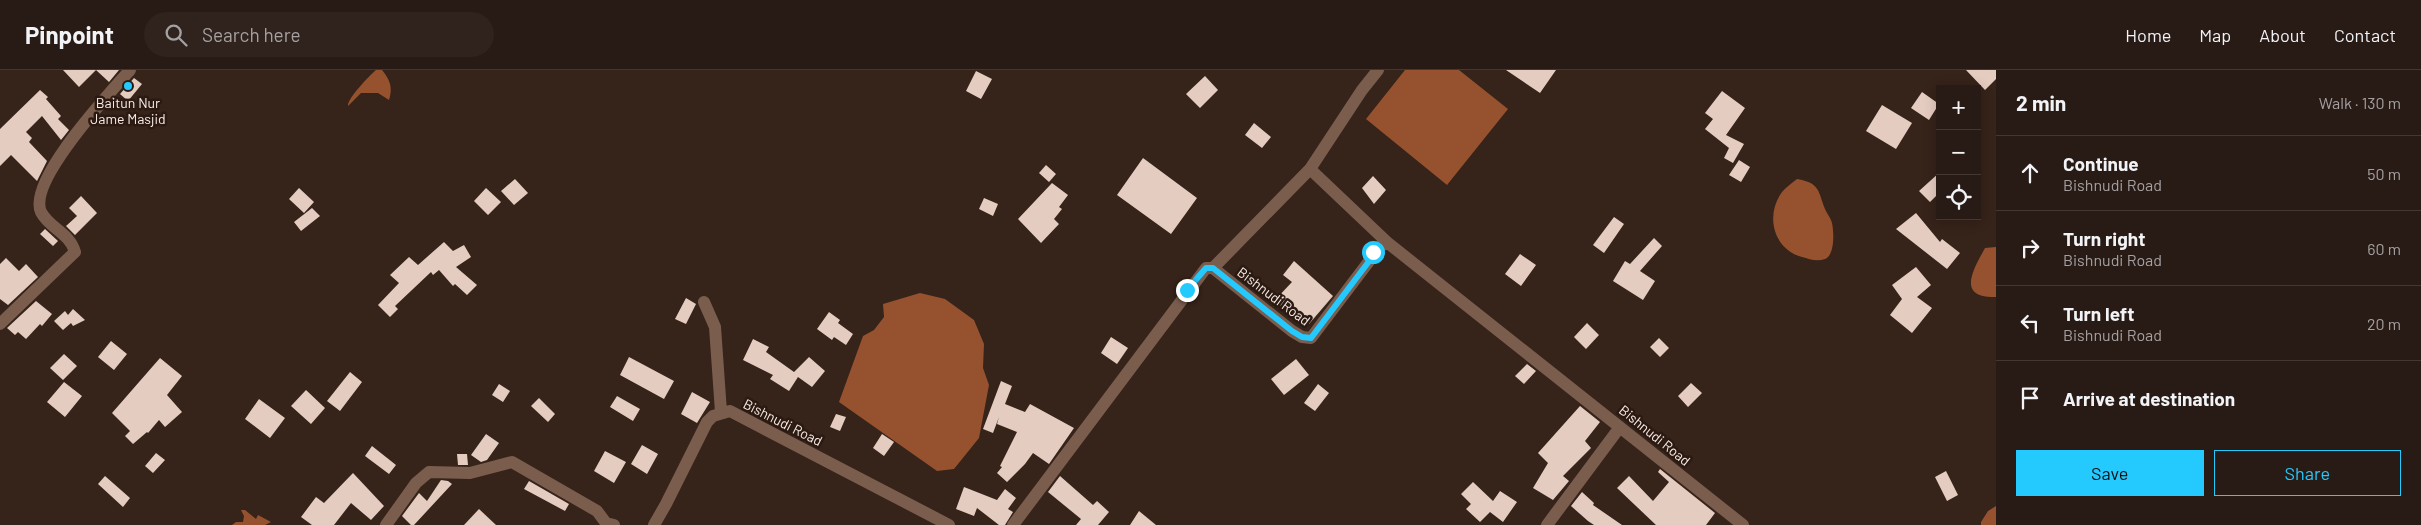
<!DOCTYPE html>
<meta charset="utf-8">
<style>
:root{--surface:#281a14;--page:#30231d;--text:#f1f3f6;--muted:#a5a1a0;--line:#443834;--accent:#24c9fe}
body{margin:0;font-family:Barlow,sans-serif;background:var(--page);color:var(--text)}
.controls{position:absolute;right:15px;top:15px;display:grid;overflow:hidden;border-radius:0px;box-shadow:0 2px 12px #0003}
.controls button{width:45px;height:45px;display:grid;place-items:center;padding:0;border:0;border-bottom:1px solid var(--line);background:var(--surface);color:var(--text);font:25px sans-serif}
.stop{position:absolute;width:15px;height:15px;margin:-11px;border:4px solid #24c9fe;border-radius:50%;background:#fff}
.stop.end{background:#24c9fe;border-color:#fff;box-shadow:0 1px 5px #0008}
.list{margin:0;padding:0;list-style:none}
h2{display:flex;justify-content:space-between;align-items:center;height:65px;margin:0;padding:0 20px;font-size:21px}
h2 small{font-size:16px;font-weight:400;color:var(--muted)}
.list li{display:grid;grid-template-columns:32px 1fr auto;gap:15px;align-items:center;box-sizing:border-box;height:75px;padding:0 20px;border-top:1px solid var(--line)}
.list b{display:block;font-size:19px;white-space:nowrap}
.list p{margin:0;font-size:16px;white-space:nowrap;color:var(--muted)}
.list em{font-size:16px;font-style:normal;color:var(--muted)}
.actions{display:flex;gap:10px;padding:15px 20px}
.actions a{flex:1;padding:11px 0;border:1px solid var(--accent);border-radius:0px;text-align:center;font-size:18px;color:var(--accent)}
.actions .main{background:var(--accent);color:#111}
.icon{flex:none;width:28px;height:28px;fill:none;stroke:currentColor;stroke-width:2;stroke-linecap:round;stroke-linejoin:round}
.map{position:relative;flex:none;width:1996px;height:455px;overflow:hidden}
header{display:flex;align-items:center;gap:30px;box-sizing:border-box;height:70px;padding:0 25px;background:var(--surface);border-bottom:1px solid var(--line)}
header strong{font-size:24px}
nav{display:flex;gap:28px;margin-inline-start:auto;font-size:18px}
.search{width:350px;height:45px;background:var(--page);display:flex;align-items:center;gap:12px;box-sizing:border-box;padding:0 18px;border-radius:28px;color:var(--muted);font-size:19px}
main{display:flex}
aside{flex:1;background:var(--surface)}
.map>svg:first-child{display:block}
.water{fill:#96522e}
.building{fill:#e5ccc1}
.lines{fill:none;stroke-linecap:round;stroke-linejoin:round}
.minor{stroke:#7b5d4e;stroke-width:12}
.route{stroke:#24c9fe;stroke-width:6}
.poi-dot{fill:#24c9fe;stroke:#2b1a11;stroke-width:2}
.labels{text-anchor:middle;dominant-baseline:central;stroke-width:5;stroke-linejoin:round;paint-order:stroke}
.poi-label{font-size:14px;fill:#f9ece6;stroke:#2b1a11}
.street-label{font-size:14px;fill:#f9ece6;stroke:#2b1a11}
</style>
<header>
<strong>Pinpoint</strong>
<div class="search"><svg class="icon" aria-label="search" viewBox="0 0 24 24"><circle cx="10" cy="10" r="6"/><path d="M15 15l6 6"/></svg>Search here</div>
<nav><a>Home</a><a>Map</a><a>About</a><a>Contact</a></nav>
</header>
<main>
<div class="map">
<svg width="1996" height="455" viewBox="0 0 1996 455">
<rect width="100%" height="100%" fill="#36231a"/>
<path class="water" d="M376,0H382C390,10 393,17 389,30L378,23H361L348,36C347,29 369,6 376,0Z
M1405,0H1459L1508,39L1447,115L1366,49Z
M1797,109C1820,113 1818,121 1825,139C1827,144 1831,148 1832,153C1834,162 1835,185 1825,189C1817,192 1809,189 1802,187C1773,179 1765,145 1782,122C1786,117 1792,113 1797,109Z
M1996,177V227C1956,228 1973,200 1985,178Z
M920,223L945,229L974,250L984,274L983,298L989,315L979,368L954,399L937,401L839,332L863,266L874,260L884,247L883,234Z
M1996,436V455H1981V452L1988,441Z
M241,440H245L256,449L258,445L271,452L265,455H232L236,452H243L244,446Z"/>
<path class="building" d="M63,0H96L79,17Z
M96,0H119L109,12Z
M1506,0H1556L1540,23Z
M1966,0H1996V9L1985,20Z
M976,1L992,9L981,29L966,21Z
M1205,6L1218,20L1200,38L1186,24Z
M134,8L142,14L128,31L120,24Z
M40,20L48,27L46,29L61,46L58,49L69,60L61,70L42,46L26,62L32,68L29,72L47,91L37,111L11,85L0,96V59Z
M1722,21L1745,38L1726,65L1744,74L1733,93L1724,88L1729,78L1705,59L1713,49L1705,43Z
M1922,22L1939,34L1929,50L1911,38Z
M1882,35L1912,53L1896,79L1866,61Z
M1254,53L1271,67L1262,78L1245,65Z
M1143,88L1197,128L1171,164L1117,125Z
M1739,90L1750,97L1741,112L1729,105Z
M1046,95L1056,104L1049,112L1039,103Z
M1940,102V122L1930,132L1919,121Z
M1373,106L1386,120L1374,134L1362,118Z
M515,109L528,123L514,135L501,121Z
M1052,113L1068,125L1059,137L1062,139L1054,149L1059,154L1041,173L1018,149Z
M299,118L314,132L304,143L289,129Z
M486,118L501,132L488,145L474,131Z
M81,126L97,143L75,165L66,156L77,146L69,138Z
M984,128L998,134L993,146L979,139Z
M312,138L320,146L301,161L294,152Z
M1916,143L1940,172L1942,169L1960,183L1947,199L1896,159Z
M1614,147L1624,154L1604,183L1593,175Z
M45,159L58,171L53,176L40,164Z
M1654,168L1662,176L1640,201L1655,211L1643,230L1613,211L1625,191L1630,194Z
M444,172L453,181L464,175L471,187L456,197L477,215L467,225L455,214L453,216L439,200L433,205L431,202L395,236L398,239L390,247L378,235L399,213L390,205L409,187L418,195Z
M1520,184L1536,195L1521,216L1505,204Z
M6,188L19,201L26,194L38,207L8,235L0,229V194Z
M1294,191L1333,226L1309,254L1288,233L1283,238L1275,230L1292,212L1283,205Z
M1916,197L1931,215L1917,227L1932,238L1912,263L1890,245L1902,229L1892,215Z
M686,228L696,234L686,254L675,249Z
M36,231L52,244L42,256L40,254L26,269L18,262L15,265L7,258Z
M73,239L85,250L73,256L71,253L63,260L54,251L65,241L68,245Z
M829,242L840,250L838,253L853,264L846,275L834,267L832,270L817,259Z
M1587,253L1599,265L1586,279L1574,267Z
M1111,267L1128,278L1117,294L1101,283Z
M1659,268L1669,278L1660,287L1650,277Z
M753,269L769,277L766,282L794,302L809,287L825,301L812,317L798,307L789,321L770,309L773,305L743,290Z
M111,271L127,284L114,300L98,287Z
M64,284L77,296L63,310L50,298Z
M629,287L674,311L664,329L620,305Z
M160,288L182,306L167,325L182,342L165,357L159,350L148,363L147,362L133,374L125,366L130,361L112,343Z
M1296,289L1309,305L1284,325L1271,309Z
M1527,294L1536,301L1524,314L1515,306Z
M350,302L362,312L340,341L327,331Z
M1001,311L1012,316L1005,334L1025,342L1030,334L1074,358L1049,394L1033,383L1025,394L1007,412L997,403L1002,397L1000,396L1017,362L997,354L999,347L993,363L983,359Z
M64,312L82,326L65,347L47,332Z
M1691,313L1702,323L1688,337L1678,326Z
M499,314L510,321L503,332L492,325Z
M1318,314L1329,323L1315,341L1304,333Z
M306,320L325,338L311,354L291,336Z
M692,322L710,332L697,353L681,344Z
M617,326L640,339L633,351L610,337Z
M539,328L555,344L548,352L531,336Z
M259,329L285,348L270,368L245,349Z
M1580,336L1600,352L1585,371L1591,378L1563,406L1569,411L1553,430L1533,418L1548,393L1538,383Z
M836,344L846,347L840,361L830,357Z
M486,364L499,373L487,390L481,392L471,385Z
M882,364L894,372L884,386L873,378Z
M642,375L658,384L647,404L631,394Z
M372,376L396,395L389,404L365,386Z
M605,381L626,392L614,413L594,401Z
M156,383L165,390L153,403L145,396Z
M457,384H467L468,395H458Z
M1660,399L1715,443L1706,455H1656L1617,418L1629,406L1653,431L1669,412L1658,402Z
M1946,401L1958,425L1947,431L1935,407Z
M353,403L384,436L371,450L351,433L334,455H312L301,447L316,427L324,433Z
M105,406L130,428L123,437L98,414Z
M1060,406L1093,435L1097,431L1109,442L1098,455H1076L1081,449L1048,422Z
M441,410L448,411L452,414L414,455H411L402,446L419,423L427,431Z
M529,411L569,434L565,441L524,419Z
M1473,412L1493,431L1500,421L1517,432L1503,452L1490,442L1480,452L1466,439L1471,434L1461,424Z
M964,417L997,430L1005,419L1016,428L1008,439L1013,442L1005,455H999L977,438L974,446L956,439Z
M1582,422L1594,433L1593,435L1622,455H1594L1588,451L1571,436Z
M479,439L496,455H464Z
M1139,441L1156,455H1130Z"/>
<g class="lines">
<path class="minor" d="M1310,99L1388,173
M1213,198L1310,99L1362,20L1378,0
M704,232L715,257L721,342
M0,254L75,182C70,163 49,158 41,142C27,111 110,23 130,0
M386,455L416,413L429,402L470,403L512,392L597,441L606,453L614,455
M654,455L666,434L707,352L713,346L730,341L949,455
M1013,455L1206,198H1213L1292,261L1302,267L1311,268L1370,190C1374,180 1378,176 1388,173L1743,455
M1547,455L1620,357"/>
</g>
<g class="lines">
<path class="route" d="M1187,220L1206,198H1213L1292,261L1302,267L1311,268L1370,190L1373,182"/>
</g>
<circle class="poi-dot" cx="128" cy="16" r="5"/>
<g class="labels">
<g class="poi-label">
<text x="128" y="32">Baitun Nur<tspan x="128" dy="16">Jame Masjid</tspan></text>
</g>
<g class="street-label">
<text transform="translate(1274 226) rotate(37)">Bishnudi Road</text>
<text transform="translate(783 352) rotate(27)">Bishnudi Road</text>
<text transform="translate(1655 365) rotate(39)">Bishnudi Road</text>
</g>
</g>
</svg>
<div class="controls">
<button>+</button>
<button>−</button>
<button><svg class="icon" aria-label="locate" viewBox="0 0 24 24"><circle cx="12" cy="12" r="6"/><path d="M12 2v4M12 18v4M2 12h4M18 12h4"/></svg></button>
</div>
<div class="stop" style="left:1373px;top:182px"></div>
<div class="stop end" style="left:1187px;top:220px"></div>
</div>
<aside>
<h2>2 min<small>Walk · 130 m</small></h2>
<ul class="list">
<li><svg class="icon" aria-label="ahead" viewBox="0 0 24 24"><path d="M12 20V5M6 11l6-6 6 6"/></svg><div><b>Continue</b><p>Bishnudi Road</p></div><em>50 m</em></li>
<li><svg class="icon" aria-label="right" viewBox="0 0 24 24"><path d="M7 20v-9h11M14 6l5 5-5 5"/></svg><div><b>Turn right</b><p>Bishnudi Road</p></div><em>60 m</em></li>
<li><svg class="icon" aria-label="left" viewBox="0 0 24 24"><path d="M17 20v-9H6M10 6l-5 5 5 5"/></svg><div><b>Turn left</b><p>Bishnudi Road</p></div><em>20 m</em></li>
<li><svg class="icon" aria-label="arrive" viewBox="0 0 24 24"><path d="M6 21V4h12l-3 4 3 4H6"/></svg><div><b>Arrive at destination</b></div></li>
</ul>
<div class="actions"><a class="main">Save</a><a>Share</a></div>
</aside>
</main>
